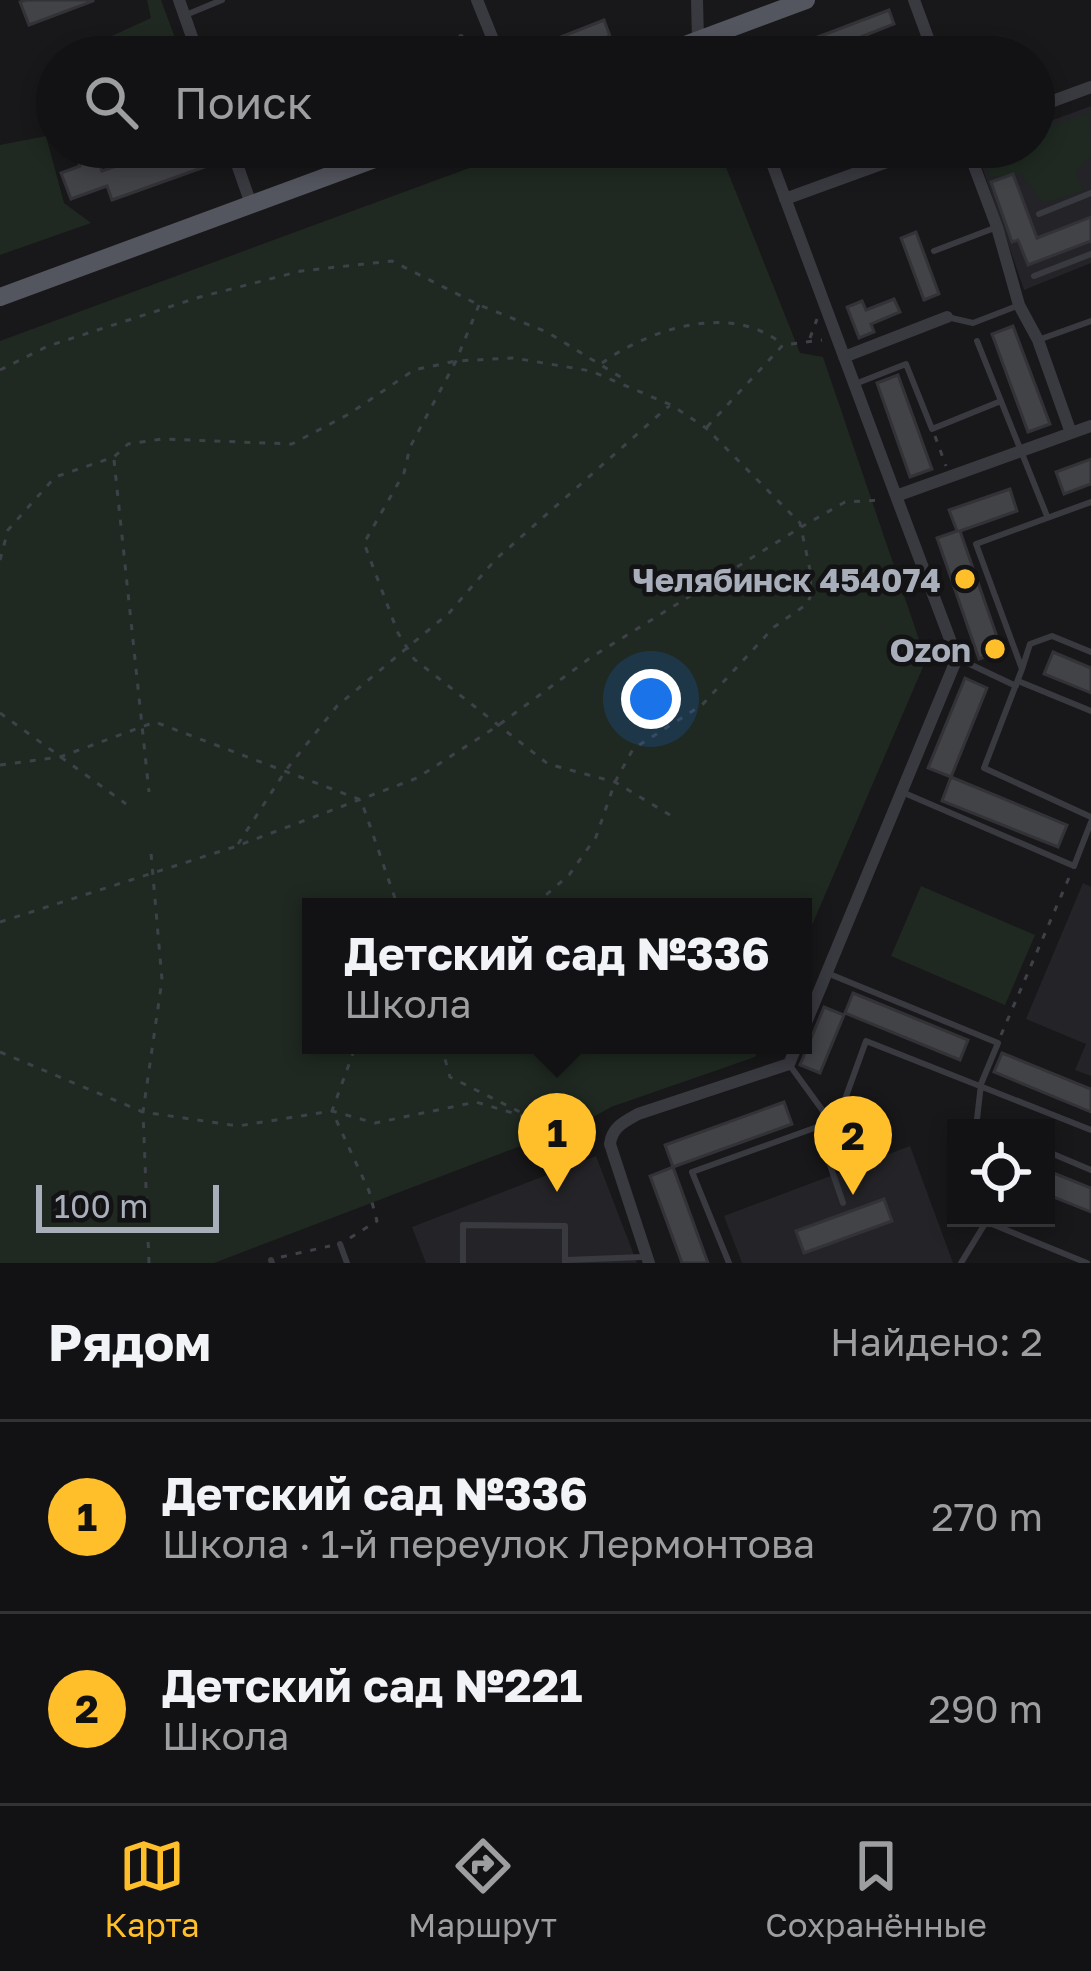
<!DOCTYPE html>
<html lang="ru">
<meta charset="utf-8">
<style>
:root{--surface:#121214;--page:#1f2022;--text:#f1f3f6;--muted:#9c9ea0;--line:#313234;--accent:#ffbf2b}
body{margin:0;font-family:"Golos Text",sans-serif;background:var(--page);color:var(--text)}
.controls{position:absolute;right:36px;bottom:36px;display:grid;overflow:hidden;border-radius:0px;box-shadow:0 6px 18px #0003}
.controls button{width:108px;height:108px;display:grid;place-items:center;padding:0;border:0;border-bottom:3px solid var(--line);background:var(--surface);color:var(--text);font:60px sans-serif}
.scale{position:absolute;left:36px;bottom:30px;width:183px;box-sizing:border-box;padding-left:12px;border:6px solid #a9aebb;border-top:0;font-size:33px;line-height:42px;white-space:nowrap;color:#a9aebb;-webkit-text-stroke:9px #131315;paint-order:stroke}
.you{position:absolute;left:651px;top:699px;width:42px;height:42px;margin:-30px;border:9px solid #fff;border-radius:50%;background:#1a73e8;box-shadow:0 0 0 18px #1a73e833}
.badge{display:grid;place-items:center;width:78px;height:78px;border-radius:50%;background:var(--accent);color:#111;font-size:39px;font-weight:700}
.pin{position:absolute;translate:-50% -99px;filter:drop-shadow(0 3px 6px #0008)}
.pin::after{content:'';position:absolute;top:63px;width:42px;height:36px;background:inherit;clip-path:polygon(0 0,100% 0,50% 100%)}
.popup{position:absolute;left:302px;top:898px;width:510px;height:156px;box-sizing:border-box;display:grid;place-content:center;border-radius:0px;background:var(--surface);filter:drop-shadow(0 3px 9px #0005);font-size:39px;white-space:nowrap;color:var(--muted)}
.popup b{font-size:45px;color:var(--text)}
.popup::after{content:'';position:absolute;left:50%;top:100%;margin-left:-24px;border:24px solid transparent;border-top-color:var(--surface)}
.list{margin:0;padding:0;list-style:none}
h2{display:flex;justify-content:space-between;align-items:center;height:156px;margin:0;padding:0 48px;font-size:51px}
h2 small{font-size:39px;font-weight:400;color:var(--muted)}
.list li{display:grid;grid-template-columns:78px 1fr auto;gap:36px;align-items:center;box-sizing:border-box;height:192px;padding:0 48px;border-top:3px solid var(--line)}
.list b{display:block;font-size:45px;white-space:nowrap}
.list p{margin:0;font-size:39px;white-space:nowrap;color:var(--muted)}
.list em{font-size:39px;font-style:normal;color:var(--muted)}
.icon{flex:none;width:66px;height:66px;fill:none;stroke:currentColor;stroke-width:2;stroke-linecap:round;stroke-linejoin:round}
.map{position:relative;flex:none;width:1091px;height:1263px;overflow:hidden}
.search{position:absolute;background:var(--surface);box-shadow:0 6px 18px #0003;left:36px;right:36px;top:36px;height:132px;display:flex;align-items:center;gap:30px;box-sizing:border-box;padding:0 42px;border-radius:66px;color:var(--muted);font-size:45px}
.sheet{height:540px;background:var(--surface)}
nav{display:flex;justify-content:space-around;align-items:center;box-sizing:border-box;height:168px;border-top:3px solid var(--line);background:var(--surface);font-size:33px;color:var(--muted)}
nav a{display:grid;justify-items:center;gap:6px}
nav .on{color:var(--accent)}
.map>svg:first-child{display:block}
.built{fill:#242428}
.green{fill:#1f2921}
.building{fill:#424347;stroke:#323237;stroke-width:3}
.lines{fill:none;stroke-linecap:round;stroke-linejoin:round}
.path{stroke:#3e4147;stroke-width:3;stroke-dasharray:6 9;stroke-linecap:butt}
.lane{stroke:#393940;stroke-width:6}
.street{stroke:#393940;stroke-width:12}
.primary{stroke:#54565f;stroke-width:18}
.poi-dot{fill:#ffbf2b;stroke:#131315;stroke-width:4.5}
.labels{text-anchor:middle;dominant-baseline:central;stroke-width:9;stroke-linejoin:round;paint-order:stroke}
.poi-label{font-size:33px;font-weight:bold;fill:#a9aebb;stroke:#131315;text-anchor:end}
</style>
<div class="map">
<svg width="1091" height="1263" viewBox="0 0 1091 1263">
<rect width="100%" height="100%" fill="#18181a"/>
<path class="built" d="M1091,106V263L1024,290L976,149L1034,147V127Z
M1083,883L1091,887V1076L1075,1070L1086,1044L1026,1019Z
M910,1146L953,1263H742L724,1216Z
M596,1156L637,1263H426L412,1227Z"/>
<path class="green" d="M147,0H161L182,57H161L159,52L145,57H66L151,18Z
M1089,113L1091,155L1076,172L1083,191L1043,203L1021,174L990,177L982,147H1034V131Z
M46,136L64,203L91,223L0,255V145Z
M526,147C553,147 586,155 612,147H718L800,353L823,357L926,660L803,946V907H311V1045H760L755,1057L611,1107L586,1121L214,1263H0V341Z
M921,886L1035,935L1005,1005L891,956Z"/>
<path class="building" d="M26,0H93V1L29,25L20,2Z
M889,10L894,24L861,37L804,57H765Z
M604,20L610,36L554,57H510Z
M73,147H93L102,171L169,147H204L210,165L112,200L107,186L71,199L61,173L80,166Z
M1013,174L1037,238L1091,217V241L1028,265L1018,240L1012,242L991,182Z
M916,232L939,294L924,300L901,238Z
M894,299L900,312L871,324L874,332L859,338L847,307L862,301L866,310Z
M1013,326L1050,424L1028,432L992,334Z
M898,375L932,469L910,477L877,383Z
M1091,459V484L1064,494L1056,472Z
M1010,489L1017,511L960,531L1002,651L979,659L937,538L957,531L949,510Z
M1053,652L1091,668V693L1044,674Z
M965,678L987,688L951,777L928,768Z
M951,777L1067,825L1058,847L942,801Z
M853,993L968,1040L960,1060L845,1013Z
M824,1007L844,1015L820,1073L800,1065Z
M1002,1053L1091,1089V1112L994,1072Z
M784,1102L792,1124L673,1167L665,1145Z
M673,1167L708,1263H682L650,1176Z
M1046,1170L1091,1188V1212L1046,1194Z
M884,1199L892,1221L804,1253L796,1231Z"/>
<g class="lines">
<path class="path" d="M479,305L456,361L410,447L404,473L364,543L398,633L414,659L548,764L615,782L670,815
M810,338L817,319
M602,363C651,328 733,302 783,345
M0,370L48,346L200,297L301,271L392,261L479,305L547,332L627,381
M707,427L783,345L822,340
M935,436L946,466
M114,460L149,792
M0,560L8,530L55,477L114,457L128,444L162,439L292,444L349,414L414,370L456,361L514,358L591,371L671,405L706,428L800,523L810,570L811,595L807,604L774,627L702,705L633,749L615,782L596,837L569,875L532,907
M0,713L126,804
M0,765L60,757L155,722L361,800L398,907
M238,844L286,770L337,706L449,613L495,560L670,405
M0,922L237,846L417,778L496,727L590,658L803,526L845,502L882,500
M1001,1035L1071,873
M441,1045L450,1077L524,1114
M0,1052L143,1112L238,1126L332,1111L356,1045
M350,1238L377,1221L369,1191L332,1111L375,1123L476,1102L536,1120L579,1144H596
M281,1257L330,1246
M149,1263L143,1112L162,980L151,853"/>
<path class="lane" d="M188,14L222,0
M461,37L469,57
M434,46L438,57
M348,147L355,163
M117,148L118,147
M1039,214L1091,193
M934,251L997,227
M1034,276L1091,254
M947,317L973,323L1017,306
M1038,340L1091,321
M977,341L1047,516
M855,384L906,364L932,429L1001,401
M1091,502L976,544L1022,669L984,768L1091,817
M959,659L1016,686
M1022,669L1030,644L1052,636L1091,652
M1018,681L1091,711
M902,792L1074,866L1091,822
M827,973L998,1043L981,1084L976,1128
M791,1067L831,1122L826,1153L843,1203
M1046,1151L1091,1170
M987,1222L1087,1263
M340,1244L347,1263
M271,1260L272,1263
M567,1260L643,1257
M463,1263V1225L565,1226V1263
M729,1263L692,1172L831,1122L840,1113L866,1041L1091,1130
M961,1263L986,1222"/>
<path class="street" d="M179,0L199,57
M477,0L500,57
M697,0L698,40
M914,0L935,57
M722,31L732,57
M1034,108L1091,87
M231,147L251,204
M766,147L896,496
M967,147L997,227L1019,305L1038,340L1071,433
M785,199L928,147
M844,357L947,317
M803,1030L957,658L896,496L1091,426
M649,1263L610,1144C612,1127 624,1122 638,1114L789,1064L797,1045"/>
<path class="primary" d="M653,57L806,0
M0,297L407,147"/>
</g>
<g class="poi-dot">
<circle cx="965" cy="579" r="12"/>
<circle cx="995" cy="649" r="12"/>
</g>
<g class="labels">
<g class="poi-label">
<text x="941" y="579">Челябинск 454074</text>
<text x="971" y="649">Ozon</text>
</g>
</g>
</svg>
<div class="controls">
<button><svg class="icon" aria-label="locate" viewBox="0 0 24 24"><circle cx="12" cy="12" r="6"/><path d="M12 2v4M12 18v4M2 12h4M18 12h4"/></svg></button>
</div>
<div class="scale">100 m</div>
<div class="you"></div>
<div class="pin badge" style="left:557px;top:1192px">1</div>
<div class="popup"><b>Детский сад №336</b>Школа</div>
<div class="pin badge" style="left:853px;top:1195px">2</div>
<div class="search"><svg class="icon" aria-label="search" viewBox="0 0 24 24"><circle cx="10" cy="10" r="6"/><path d="M15 15l6 6"/></svg>Поиск</div>
</div>
<section class="sheet">
<h2>Рядом<small>Найдено: 2</small></h2>
<ul class="list">
<li><span class="badge">1</span><div><b>Детский сад №336</b><p>Школа · 1-й переулок Лермонтова</p></div><em>270 m</em></li>
<li><span class="badge">2</span><div><b>Детский сад №221</b><p>Школа</p></div><em>290 m</em></li>
</ul>
</section>
<nav>
<a class="on"><svg class="icon" aria-label="map" viewBox="0 0 24 24"><path d="M3 6l6-2 6 2 6-2v14l-6 2-6-2-6 2zM9 4v14M15 6v14"/></svg>Карта</a>
<a><svg class="icon" aria-label="directions" viewBox="0 0 24 24"><path d="M12 3l9 9-9 9-9-9zM9 14v-3h6M13 9l2 2-2 2"/></svg>Маршрут</a>
<a><svg class="icon" aria-label="saved" viewBox="0 0 24 24"><path d="M7 4h10v16l-5-4-5 4z"/></svg>Сохранённые</a>
</nav>
